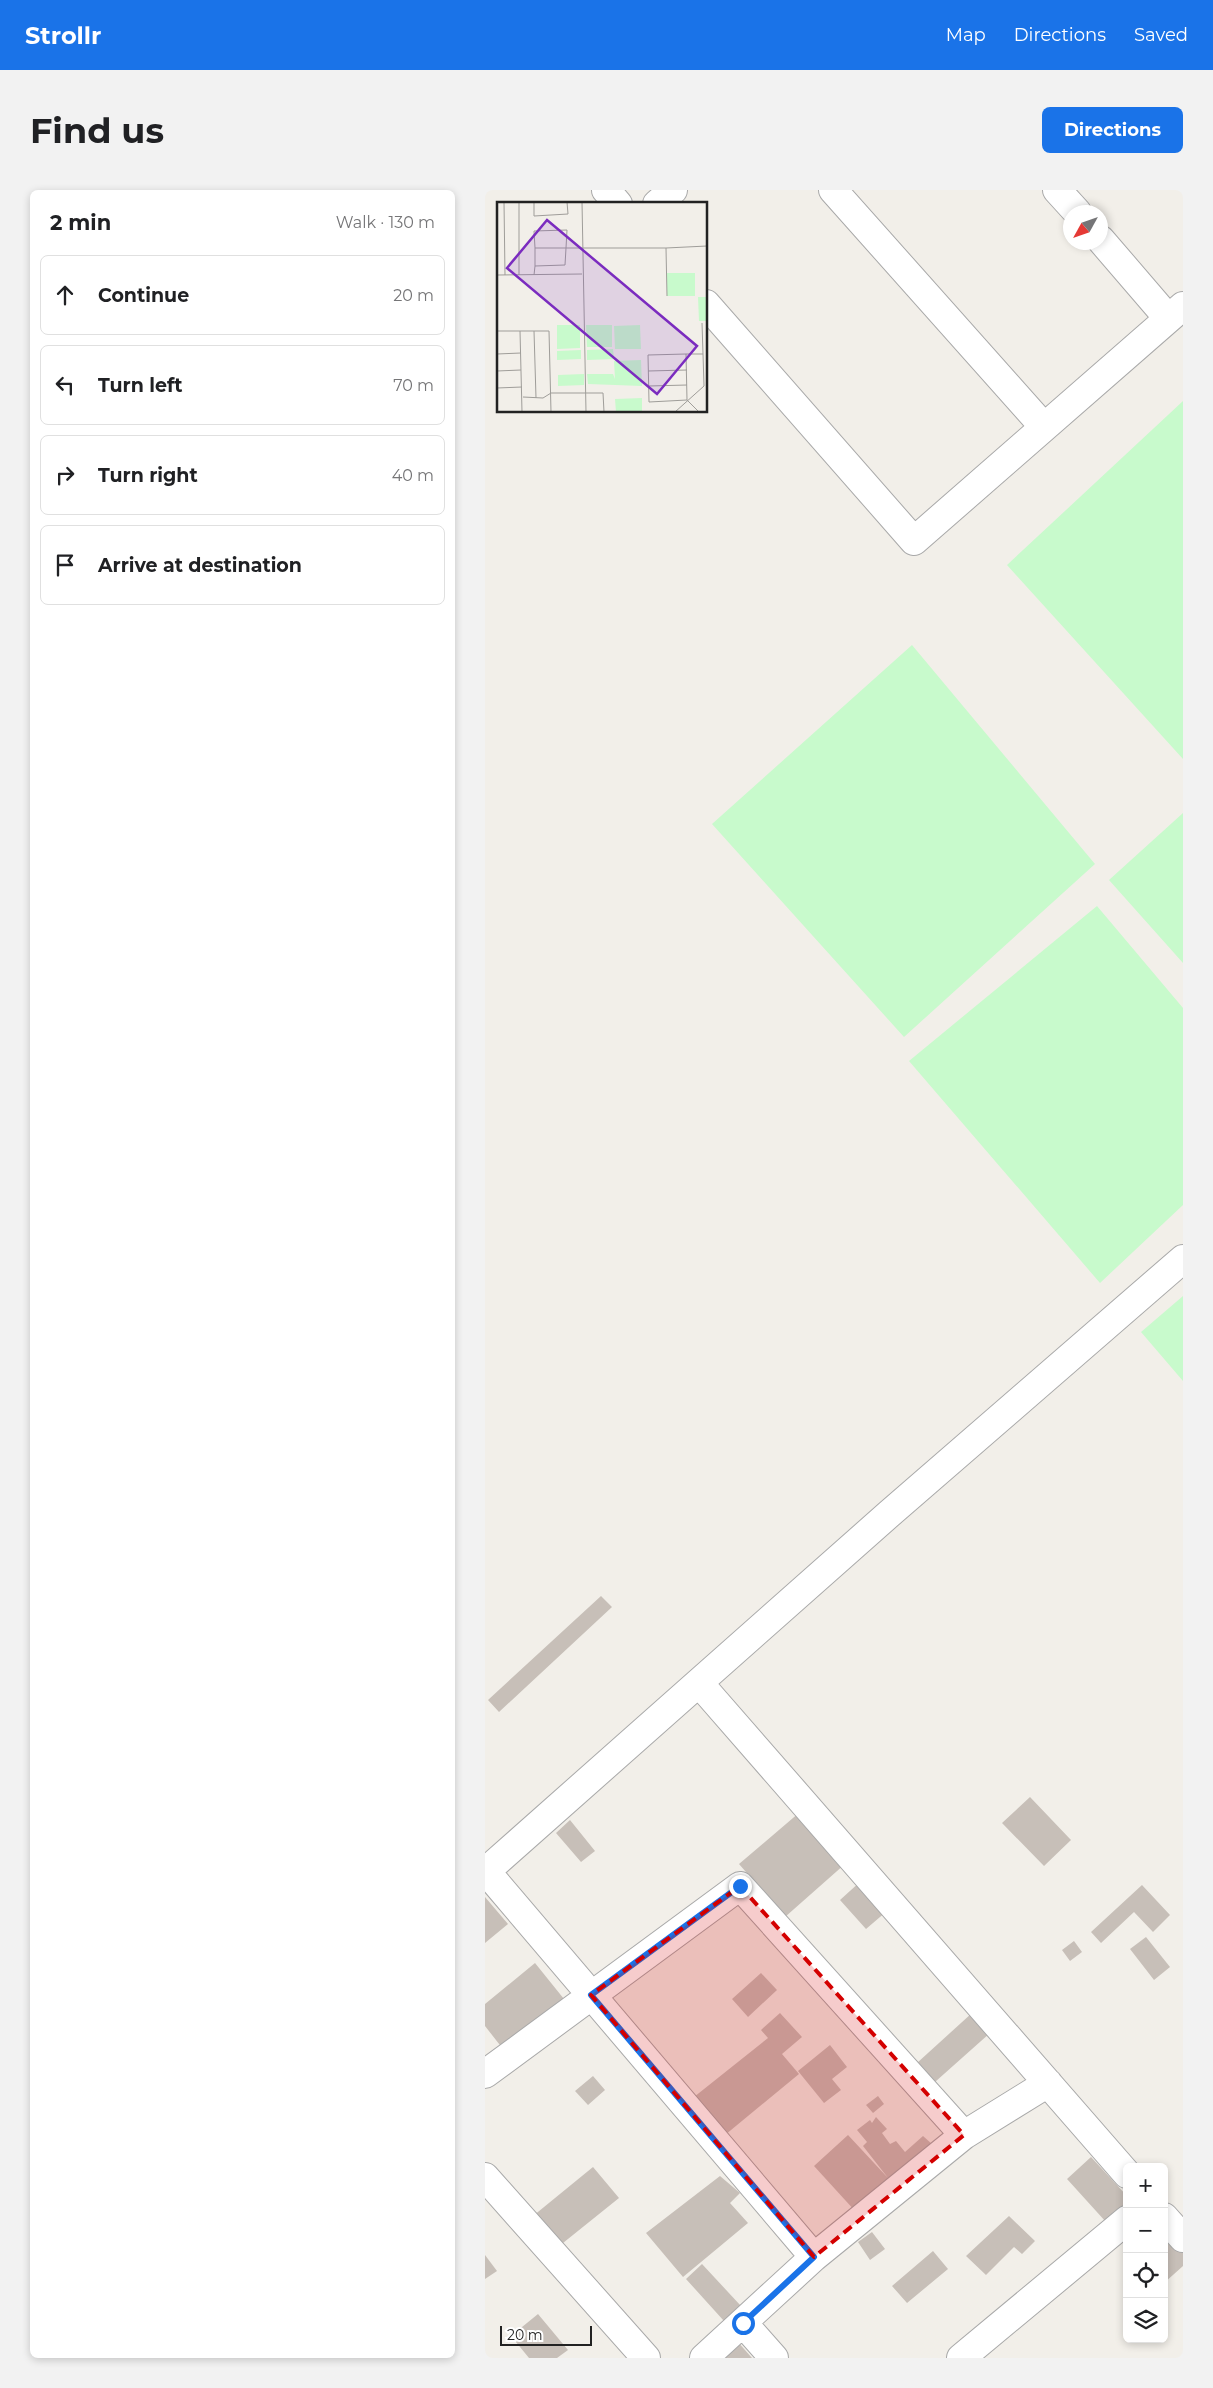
<!DOCTYPE html>
<meta charset="utf-8">
<style>
:root{--surface:#fff;--page:#f2f2f2;--text:#202124;--muted:#757577;--line:#e0e0e0;--accent:#1a73e8}
body{margin:0;font-family:Montserrat,sans-serif;background:var(--page);color:var(--text)}
.controls{position:absolute;right:15px;bottom:15px;display:grid;overflow:hidden;border-radius:8px;box-shadow:0 2px 8px #0003}
.controls button{width:45px;height:45px;display:grid;place-items:center;padding:0;border:0;border-bottom:1px solid var(--line);background:var(--surface);color:var(--text);font:25px sans-serif}
.compass{position:absolute;left:578px;top:15px;width:45px;height:45px;border-radius:50%;background:var(--surface);box-shadow:0 2px 8px #0003;rotate:230deg}
.scale{position:absolute;left:15px;bottom:12px;width:92px;box-sizing:border-box;padding-left:5px;border:2px solid #222;border-top:0;font-size:14px;line-height:18px;white-space:nowrap;color:#222;-webkit-text-stroke:4px #fff;paint-order:stroke}
.stop{position:absolute;width:15px;height:15px;margin:-11px;border:4px solid #1a73e8;border-radius:50%;background:#fff}
.stop.end{background:#1a73e8;border-color:#fff;box-shadow:0 1px 5px #0008}
.list{margin:0;padding:0;list-style:none}
h2{display:flex;justify-content:space-between;align-items:center;height:65px;margin:0;padding:0 20px;font-size:21px}
h2 small{font-size:16px;font-weight:400;color:var(--muted)}
.list li{display:grid;grid-template-columns:32px 1fr auto;gap:15px;align-items:center;box-sizing:border-box;height:80px;margin:0 10px 10px;padding:0 10px;border:1px solid var(--line);border-radius:8px}
.list b{display:block;font-size:19px;white-space:nowrap}
.list em{font-size:16px;font-style:normal;color:var(--muted)}
.icon{flex:none;width:28px;height:28px;fill:none;stroke:currentColor;stroke-width:2;stroke-linecap:round;stroke-linejoin:round}
.map{position:relative;flex:none;width:698px;height:2168px;overflow:hidden;border-radius:8px}
header{display:flex;align-items:center;gap:30px;box-sizing:border-box;height:70px;padding:0 25px;background:var(--accent);color:#fff}
header strong{font-size:24px}
nav{display:flex;gap:28px;margin-inline-start:auto;font-size:18px}
.intro{display:flex;align-items:center;justify-content:space-between;box-sizing:border-box;height:120px;padding:0 30px}
h1{margin:0;font-size:35px}
.button{padding:12px 22px;border-radius:8px;background:var(--accent);color:#fff;font-size:18px;font-weight:700}
main{display:flex;gap:30px;padding:0 30px}
aside{flex:1;background:var(--surface);border-radius:8px;box-shadow:0 2px 8px #0003}
.map>svg:first-child{display:block}
.park{fill:#c8facc}
.building{fill:#c7bfb8}
.lines{fill:none;stroke-linecap:round;stroke-linejoin:round}
.minor-casing{stroke:#a9a9a9;stroke-width:30}
.minor{stroke:#fff;stroke-width:28}
.route{stroke:#1a73e8;stroke-width:6}
.marked{fill:#d40000;fill-opacity:0.2;stroke:#d40000;stroke-width:4;stroke-dasharray:10 6;stroke-linejoin:round}
.inset-road{fill:none;stroke:#9f9d99;stroke-width:1}
.view{fill:#7b2cbf;fill-opacity:0.15;stroke:#7b2cbf;stroke-width:2.5}
.inset-edge{fill:none;stroke:#222;stroke-width:2.5}
</style>
<header>
<strong>Strollr</strong>
<nav><a>Map</a><a>Directions</a><a>Saved</a></nav>
</header>
<div class="intro"><h1>Find us</h1><a class="button">Directions</a></div>
<main>
<aside>
<h2>2 min<small>Walk · 130 m</small></h2>
<ul class="list">
<li><svg class="icon" aria-label="ahead" viewBox="0 0 24 24"><path d="M12 20V5M6 11l6-6 6 6"/></svg><div><b>Continue</b></div><em>20 m</em></li>
<li><svg class="icon" aria-label="left" viewBox="0 0 24 24"><path d="M17 20v-9H6M10 6l-5 5 5 5"/></svg><div><b>Turn left</b></div><em>70 m</em></li>
<li><svg class="icon" aria-label="right" viewBox="0 0 24 24"><path d="M7 20v-9h11M14 6l5 5-5 5"/></svg><div><b>Turn right</b></div><em>40 m</em></li>
<li><svg class="icon" aria-label="arrive" viewBox="0 0 24 24"><path d="M6 21V4h12l-3 4 3 4H6"/></svg><div><b>Arrive at destination</b></div></li>
</ul>
</aside>
<div class="map">
<svg width="698" height="2168" viewBox="0 0 698 2168">
<rect width="100%" height="100%" fill="#f2efe9"/>
<path class="park" d="M698,211V569L522,375Z
M427,455L610,674L419,847L227,634Z
M698,623V773L624,690Z
M612,716L698,818V1015L615,1093L424,871Z
M698,1106V1191L656,1142Z"/>
<path class="building" d="M116,1406L127,1417L14,1522L3,1510Z
M545,1607L586,1650L559,1676L517,1633Z
M315,1622L360,1674L300,1727L254,1674Z
M85,1630L110,1661L96,1672L71,1643Z
M376,1691L402,1721L381,1739L355,1710Z
M657,1695L685,1725L668,1742L649,1722L616,1753L606,1742Z
M0,1707L23,1734L0,1753Z
M661,1747L685,1777L669,1790L645,1759Z
M589,1751L597,1762L585,1771L577,1760Z
M50,1773L79,1809L18,1859L0,1836V1814Z
M276,1783L292,1800L263,1827L247,1809Z
M295,1823L317,1847L297,1864L314,1884L240,1945L209,1907L283,1848L276,1840Z
M487,1823L505,1843L450,1892L432,1873Z
M345,1855L362,1877L347,1889L356,1900L339,1913L313,1881Z
M108,1886L120,1900L103,1915L90,1901Z
M393,1906L399,1914L388,1923L381,1915Z
M391,1927L402,1939L397,1943L405,1954L411,1951L420,1962L438,1946L447,1954L371,2022L329,1976L363,1945L403,1988L378,1956L382,1952L372,1940L385,1930L387,1933Z
M606,1967L642,2006V2013L621,2032L582,1989Z
M108,1977L134,2008L73,2057L48,2026Z
M235,1986L255,2003L245,2013L263,2033L198,2087L161,2043Z
M524,2026L550,2051L537,2064L529,2057L501,2085L481,2066Z
M679,2037L698,2059V2076L679,2093Z
M387,2042L400,2059L385,2070L373,2052Z
M448,2061L463,2079L422,2113L407,2096Z
M0,2065L12,2081L0,2089Z
M217,2074L256,2116L239,2131L201,2089Z
M53,2124L83,2160L72,2168H44L26,2146Z
M252,2151L267,2168H232Z"/>
<g class="lines">
<g class="minor-casing">
<path id="minor" d="M121,0L133,14
M348,0L559,237
M572,0L592,22
M172,14L188,0
M616,50L683,128
M221,114L429,351L698,116
M214,1493L642,1984
M0,1680L329,2067L219,2168
M0,1682L404,1324L698,1069
M0,1884L255,1696L479,1945L563,1893
M0,1987L161,2168
M679,2027L698,2048
M329,2067L479,1945
M258,2133L289,2168
M476,2168L642,2030"/>
</g>
<use href="#minor" class="minor"/>
</g>
<g class="lines">
<path class="route" d="M255,1696L106,1805L329,2067L258,2133"/>
</g>
<path class="marked" d="M255,1696L479,1945L329,2067L106,1805Z"/>
<g transform="translate(12 12)">
<rect width="210" height="210" fill="#f2efe9"/>
<path d="M170,71H198V94H170ZM201,95H210V119H202ZM60,123H83V146L60,147ZM89,123H115V145H90ZM143,123L144,147H118L117,124ZM116,147L117,157L90,158V148ZM84,148V157L60,158V149ZM144,158L145,184L91,182L90,172H116L118,177L117,159ZM87,172V183L61,184V173ZM145,196V210H119L118,197Z" fill="#c8facc"/>
<path class="inset-road" d="M7,0L8,73M37,0V14L71,12L70,0M85,0L89,210M169,46L170,94M38,64V46M1,73L85,72M22,73V0M37,73L38,64L68,63L69,46L70,28L37,29L38,46H169L210,44M205,121L206,152M0,129H52L54,210M23,129L25,210M37,129L39,196M0,152L24,151M189,152L151,153L152,200L190,198L202,210M0,169L24,168M151,169L190,168M152,184L190,183M0,186L25,185M26,195L46,196L54,191H106L107,210M178,210L207,184L206,152H189L190,198"/>
<path class="view" d="M50,18L200,144L160,192L10,66Z"/>
<rect width="210" height="210" class="inset-edge"/>
</g>
</svg>
<div class="controls">
<button>+</button>
<button>−</button>
<button><svg class="icon" aria-label="locate" viewBox="0 0 24 24"><circle cx="12" cy="12" r="6"/><path d="M12 2v4M12 18v4M2 12h4M18 12h4"/></svg></button>
<button><svg class="icon" aria-label="layers" viewBox="0 0 24 24"><path d="M12 4l9 5-9 5-9-5zM3 14l9 5 9-5"/></svg></button>
</div>
<svg class="compass" viewBox="-18 -18 36 36"><path d="M0-13l5 13h-10z" fill="#e53935"/><path d="M0 13l5-13h-10z" fill="#757577"/></svg>
<div class="scale">20 m</div>
<div class="stop" style="left:258px;top:2133px"></div>
<div class="stop end" style="left:255px;top:1696px"></div>
</div>
</main>
